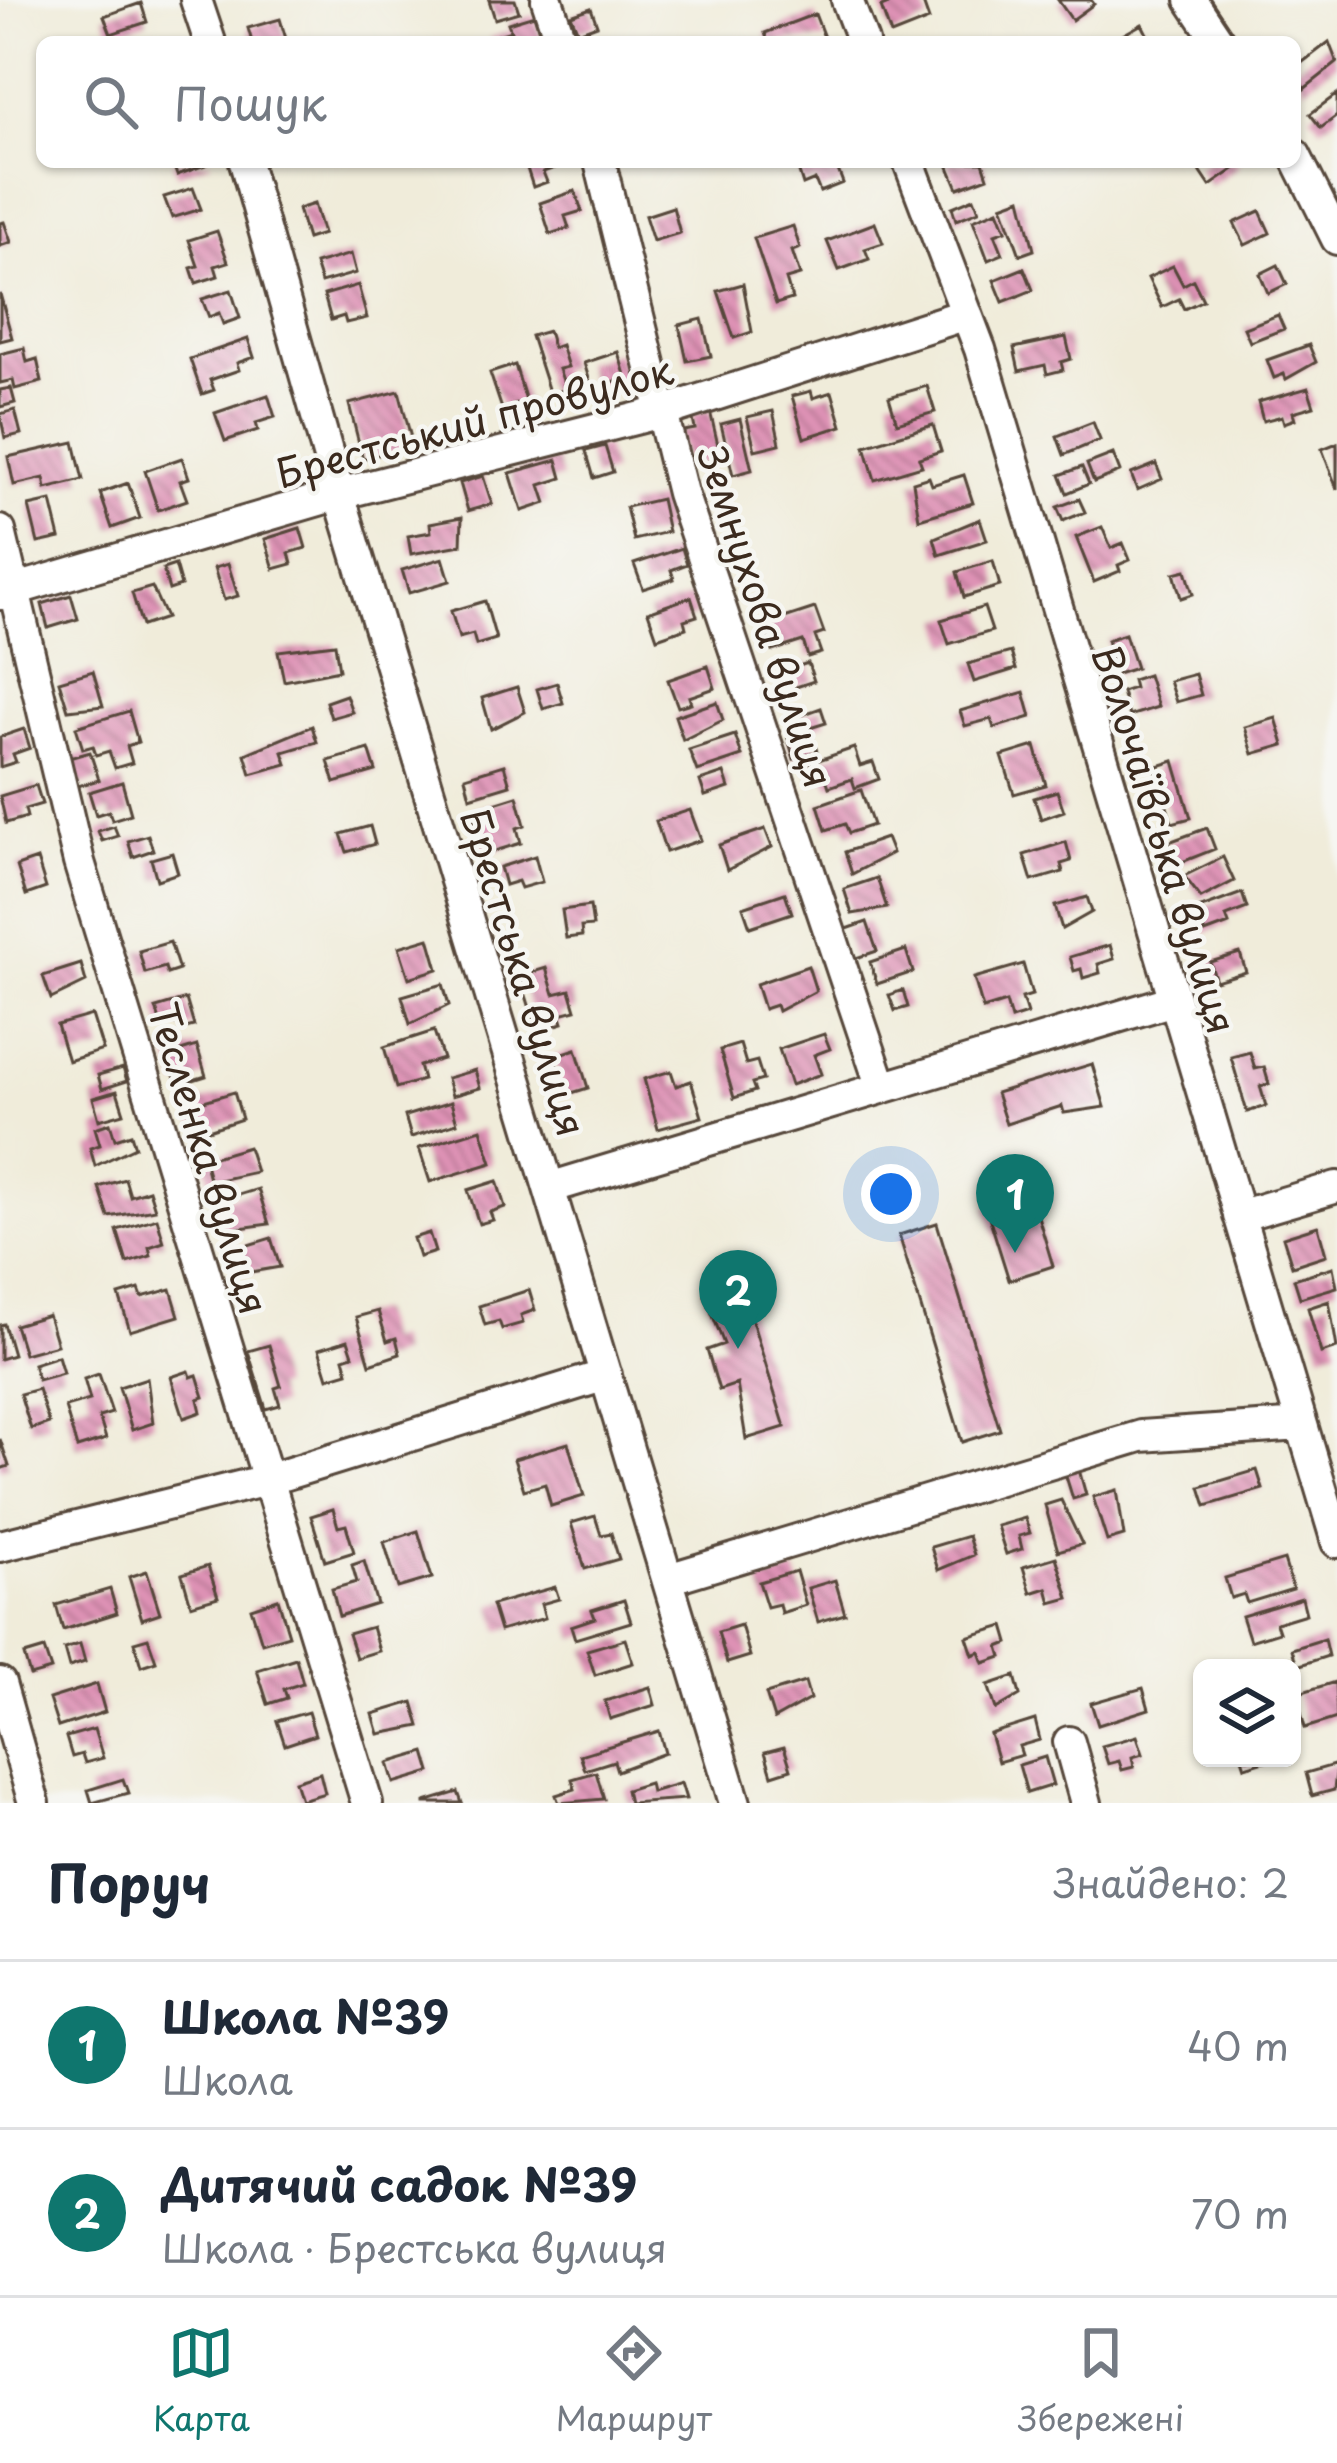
<!DOCTYPE html>
<html lang="uk">
<meta charset="utf-8">
<style>
:root{--surface:#fff;--page:#f2f2f3;--text:#1f2937;--muted:#747a83;--line:#e0e1e3;--accent:#0f766e}
body{margin:0;font-family:"Playpen Sans",sans-serif;background:var(--page);color:var(--text)}
.controls{position:absolute;right:36px;bottom:36px;display:grid;overflow:hidden;border-radius:18px;box-shadow:0 3px 9px #0004}
.controls button{width:108px;height:108px;display:grid;place-items:center;padding:0;border:0;border-bottom:3px solid var(--line);background:var(--surface);color:var(--text);font:60px sans-serif}
.you{position:absolute;left:891px;top:1194px;width:42px;height:42px;margin:-30px;border:9px solid #fff;border-radius:50%;background:#1a73e8;box-shadow:0 0 0 18px #1a73e833}
.badge{display:grid;place-items:center;width:78px;height:78px;border-radius:50%;background:var(--accent);color:#fff;font-size:39px;font-weight:700}
.pin{position:absolute;translate:-50% -99px;filter:drop-shadow(0 3px 6px #0008)}
.pin::after{content:'';position:absolute;top:63px;width:42px;height:36px;background:inherit;clip-path:polygon(0 0,100% 0,50% 100%)}
.list{margin:0;padding:0;list-style:none}
h2{display:flex;justify-content:space-between;align-items:center;height:156px;margin:0;padding:0 48px;font-size:51px}
h2 small{font-size:39px;font-weight:400;color:var(--muted)}
.list li{display:grid;grid-template-columns:78px 1fr auto;gap:36px;align-items:center;box-sizing:border-box;height:168px;padding:0 48px;border-top:3px solid var(--line)}
.list b{display:block;font-size:45px;white-space:nowrap}
.list p{margin:0;font-size:39px;white-space:nowrap;color:var(--muted)}
.list em{font-size:39px;font-style:normal;color:var(--muted)}
.icon{flex:none;width:66px;height:66px;fill:none;stroke:currentColor;stroke-width:2;stroke-linecap:round;stroke-linejoin:round}
.map{position:relative;flex:none;width:1337px;height:1803px;overflow:hidden}
.search{position:absolute;background:var(--surface);box-shadow:0 3px 9px #0004;left:36px;right:36px;top:36px;height:132px;display:flex;align-items:center;gap:30px;box-sizing:border-box;padding:0 42px;border-radius:18px;color:var(--muted);font-size:45px}
.sheet{height:492px;background:var(--surface)}
nav{display:flex;justify-content:space-around;align-items:center;box-sizing:border-box;height:168px;border-top:3px solid var(--line);background:var(--surface);font-size:33px;color:var(--muted)}
nav a{display:grid;justify-items:center;gap:6px}
nav .on{color:var(--accent)}
.map>svg:first-child{display:block}
.building{fill:url(#building-back-hatch)}
.lines{fill:none;stroke-linecap:round;stroke-linejoin:round}
.minor-casing{stroke:#56473a;stroke-width:36}
.minor{stroke:#fff;stroke-width:30}
.labels{text-anchor:middle;dominant-baseline:central;stroke-width:9;stroke-linejoin:round;paint-order:stroke}
.street-label{font-size:39px;fill:#3b2a1e;stroke:#f6f6f2}
</style>
<div class="map">
<svg width="1337" height="1803" viewBox="0 0 1337 1803">
<defs>
<pattern id="building-back-hatch" width="6" height="6" patternUnits="userSpaceOnUse" patternTransform="scale(3)"><rect width="6" height="6" fill="#de92b5"/><path d="M-1 5l2 2M0 0l6 6M5-1l2 2" fill="none" stroke="#b57793"/></pattern>
</defs>
<rect width="100%" height="100%" fill="#f6f6f2"/>
<filter id="ink" filterUnits="userSpaceOnUse"><feTurbulence type="fractalNoise" baseFrequency=".00833" numOctaves="2"/><feDisplacementMap in="SourceGraphic" scale="24" xChannelSelector="R" yChannelSelector="G"/><feConvolveMatrix kernelMatrix="1 2 1 2 8 2 1 2 1" color-interpolation-filters="sRGB"/></filter>
<filter id="wash" filterUnits="userSpaceOnUse"><feTurbulence type="fractalNoise" baseFrequency=".004" numOctaves="4" result="noise"/><feDisplacementMap in="SourceGraphic" scale="48" xChannelSelector="R" yChannelSelector="G"/><feGaussianBlur stdDeviation="2.7" result="paint"/><feColorMatrix in="noise" values="0 0 0 0 0 0 0 0 0 0 0 0 0 0 0 0 0 1.4 0 .05"/><feComposite in="paint" operator="in"/></filter>
<g filter="url(#wash)">
<rect width="100%" height="100%" fill="#f0ecda"/>
<g id="blocks">
<path class="building" d="M489,0H515L519,12L495,19Z
M898,0H922L929,20L891,35L881,7Z
M1058,0H1091L1094,4L1072,20Z
M141,3L147,22L111,34L104,16Z
M591,8L597,25L578,32L571,15Z
M815,14L825,40L768,42L765,33Z
M534,15L542,40L490,42L489,38L511,31L508,23Z
M280,19L287,42H252L248,28Z
M1142,24L1151,42H1110Z
M1329,42L1337,63L1304,89L1295,68Z
M1337,94V116L1321,128L1310,114Z
M172,162H211V163L177,175Z
M525,162H570V163L543,172L547,182L533,187Z
M815,162H835L843,183L820,192L815,180L803,185L798,169Z
M947,162H983L988,177L958,188Z
M1207,162H1236L1239,166L1210,186L1198,168Z
M193,188L201,209L172,218L164,197Z
M575,191L582,211L565,216L569,228L550,234L540,203Z
M974,198L979,211L956,220L952,207Z
M1021,198L1034,250L1020,255L1002,205Z
M314,204L323,234L307,239L298,209Z
M673,207L680,233L653,241L645,216Z
M998,210L1006,230L995,234L1003,254L988,260L973,220Z
M1260,211L1270,233L1245,245L1234,223Z
M4,222L11,242L0,246V223Z
M875,223L883,243L865,249L869,259L839,270L827,241Z
M793,226L800,248L792,251L800,275L786,279L792,299L776,304L754,238Z
M217,231L228,262L215,266L218,276L196,283L191,268L198,266L189,240Z
M351,254L356,273L321,283L315,264Z
M1278,265L1287,284L1268,293L1260,274Z
M1173,266L1183,285L1193,280L1203,300L1184,309L1179,299L1162,307L1148,278Z
M1024,268L1033,290L1003,302L994,280Z
M743,284L752,332L734,338L718,291Z
M358,285L367,318L346,323L344,316L331,320L324,295Z
M231,290L240,318L223,324L219,313L209,317L202,299Z
M0,294L12,338L0,341Z
M1278,315L1284,329L1250,342L1244,328Z
M702,319L711,356L687,361L679,325Z
M548,331L553,348L561,345L568,367L559,369L566,389L550,395L531,336Z
M1066,337L1071,359L1061,362L1063,370L1047,374L1045,365L1019,371L1014,348Z
M248,339L254,357L237,363L239,370L210,380L214,390L202,394L190,359Z
M1309,345L1316,362L1286,379L1284,374L1274,378L1267,360Z
M24,348L27,362L37,359L42,382L15,389L13,380L0,383V354Z
M618,352L626,378L592,388L584,363Z
M515,365L526,401L502,409L490,373Z
M927,386L935,412L897,423L889,397Z
M11,388L15,403L0,407V390Z
M1308,388L1314,406L1293,412L1295,419L1284,423L1282,416L1263,421L1258,402Z
M399,391L413,446L363,459L349,404Z
M811,391L813,398L832,392L842,426L804,438L792,396Z
M268,395L275,417L256,423L258,430L225,441L215,413Z
M15,410L21,434L5,438L0,414Z
M710,411L721,458L698,464L696,455L685,458L679,432L695,429L692,415Z
M773,411L780,444L755,450L747,417Z
M740,419L752,470L733,475L721,424Z
M1093,422L1100,440L1064,455L1057,436Z
M933,425L941,451L919,458L922,466L875,480L865,446Z
M74,442L83,480L46,489L44,478L14,485L8,457Z
M1337,443V489L1322,449Z
M605,446L613,472L594,478L586,451Z
M1113,454L1120,472L1094,482L1087,464Z
M182,458L189,478L180,481L187,500L158,510L145,471Z
M557,460L562,478L540,485L546,503L522,511L510,473Z
M1156,464L1162,479L1137,490L1131,474Z
M1082,467L1089,484L1067,493L1060,475Z
M964,475L973,503L919,519L913,482L929,477L932,485Z
M483,476L492,504L468,511L460,483Z
M128,483L140,518L112,528L100,493Z
M661,499L668,532L634,540L626,507Z
M1079,499L1085,512L1063,521L1057,507Z
M51,501L60,538L38,543L29,506Z
M462,517L461,545L411,554L408,536L431,532L430,523Z
M980,519L987,540L939,555L934,538Z
M1102,527L1111,548L1123,543L1130,560L1118,565L1120,571L1094,582L1076,537Z
M300,528L306,548L289,553L292,564L274,569L265,539Z
M682,548L687,564L671,570L674,579L643,589L634,564Z
M443,558L450,581L409,593L402,570Z
M993,561L1000,586L964,597L957,572Z
M228,564L238,596L224,600L214,568Z
M175,565L181,586L169,590L163,569Z
M1186,570L1193,594L1181,598L1174,573Z
M152,587L166,618L142,626L132,593Z
M71,595L78,619L48,628L42,604Z
M691,597L697,616L684,620L686,628L657,638L648,612Z
M485,601L496,639L476,645L473,634L459,638L451,611Z
M984,607L992,631L949,644L941,620Z
M815,608L824,633L815,636L821,653L808,657L803,641L772,651L763,625Z
M1125,634L1136,668L1117,674L1107,640Z
M335,644L339,670L284,681L278,651Z
M1011,652L1016,669L974,682L968,664Z
M808,663L814,681L787,690L781,672Z
M708,666L715,688L689,697L691,703L678,707L668,680Z
M93,671L103,706L68,710L59,681Z
M1195,674L1201,695L1176,702L1169,681Z
M1148,675L1158,707L1129,716L1122,692L1134,688L1132,680Z
M557,683L563,703L543,709L537,689Z
M517,687L525,712L491,729L482,698Z
M1024,692L1031,717L994,728L991,719L965,726L960,711Z
M346,695L352,712L331,718L326,702Z
M717,702L723,720L683,740L675,716Z
M821,708L826,723L797,732L793,718Z
M129,711L138,742L127,746L132,763L115,768L109,751L96,755L93,746L83,749L76,727Z
M1276,718L1284,745L1253,754L1245,727Z
M312,726L317,742L283,752L287,764L251,774L245,754Z
M24,729L30,748L13,754L16,762L0,767V737Z
M810,731L817,751L794,759L788,739Z
M735,735L742,756L697,771L689,750Z
M1035,746L1046,785L1014,794L1002,756Z
M854,748L860,766L873,762L879,779L855,788L852,779L829,787L826,778L813,782L807,764Z
M369,749L376,771L335,783L328,761Z
M90,752L99,780L78,786L69,758Z
M1174,761L1191,818L1172,823L1164,797L1155,799L1150,783L1159,780L1155,767Z
M504,765L510,785L470,797L465,777Z
M724,773L729,788L705,796L700,781Z
M122,782L131,814L112,820L109,811L96,815L89,792Z
M36,785L42,804L25,809L27,817L6,823L0,796Z
M861,790L873,825L849,833L845,824L826,830L818,805Z
M1057,791L1064,811L1041,819L1034,798Z
M517,796L525,825L517,828L521,843L485,854L472,810Z
M690,810L701,840L666,852L656,821Z
M114,826L118,836L102,841L98,831Z
M370,826L375,844L347,852L341,834Z
M1207,828L1215,849L1177,864L1169,842Z
M765,829L772,847L727,870L719,845Z
M148,835L153,850L133,857L128,841Z
M886,838L892,853L852,874L845,852Z
M1066,842L1071,861L1061,864L1063,872L1032,881L1024,855Z
M172,853L178,873L157,880L151,859Z
M535,856L542,882L521,888L518,881L505,885L500,867Z
M1223,857L1234,881L1201,898L1184,876Z
M37,859L46,888L26,895L17,866Z
M877,878L887,908L852,914L844,889Z
M785,893L792,913L750,927L743,907Z
M1242,893L1247,908L1226,916L1229,924L1205,933L1196,910Z
M1087,897L1092,912L1062,929L1055,906Z
M590,906L593,926L581,927L582,936L566,938L562,910Z
M867,922L877,951L853,959L844,930Z
M429,938L438,969L409,978L399,947Z
M170,942L179,970L167,974L165,967L145,973L139,951Z
M1110,945L1114,959L1098,964L1100,973L1083,978L1081,969L1074,971L1070,957Z
M906,950L913,972L877,984L870,962Z
M1240,953L1246,972L1216,981L1210,962Z
M81,964L86,982L51,999L43,976Z
M1023,964L1032,995L1022,998L1027,1014L1011,1019L1006,1002L983,1009L974,978Z
M808,966L816,991L778,1011L776,1005L764,1009L756,984Z
M546,968L554,994L570,990L576,1010L560,1014L563,1023L537,1031L520,976Z
M443,984L449,1005L410,1024L402,996Z
M903,990L908,1007L895,1011L889,995Z
M186,999L194,1026L182,1029L179,1022L162,1027L156,1008Z
M92,1015L103,1050L68,1061L57,1025Z
M434,1031L443,1059L419,1066L423,1080L396,1088L384,1047Z
M824,1034L830,1049L814,1055L821,1074L791,1085L779,1049Z
M740,1044L746,1064L757,1061L763,1080L752,1083L755,1091L734,1098L720,1050Z
M197,1046L206,1076L177,1085L168,1055Z
M576,1049L588,1088L565,1095L554,1056Z
M1250,1052L1255,1069L1264,1067L1269,1084L1260,1086L1266,1106L1247,1112L1231,1057Z
M1092,1064L1105,1107L1064,1113L1062,1106L1006,1124L996,1093Z
M123,1068L127,1081L102,1089L98,1075Z
M475,1070L480,1088L452,1096L447,1078Z
M671,1071L676,1086L691,1081L702,1117L658,1129L644,1079Z
M117,1091L124,1113L99,1120L93,1098Z
M234,1092L242,1119L205,1131L203,1122L193,1125L187,1106Z
M451,1102L457,1123L411,1137L405,1116Z
M110,1123L115,1139L131,1134L135,1147L95,1166L90,1148L100,1145L95,1128Z
M481,1129L492,1163L430,1182L419,1148Z
M248,1147L256,1172L210,1182L204,1160Z
M125,1179L130,1196L149,1190L155,1209L109,1217L99,1187Z
M497,1181L505,1207L490,1212L493,1220L479,1224L468,1190Z
M258,1189L269,1224L225,1230L216,1202Z
M1031,1193L1053,1266L1009,1280L986,1207Z
M157,1218L164,1242L149,1247L151,1256L127,1263L117,1230Z
M937,1223L1000,1430L962,1442L899,1235Z
M1318,1226L1326,1255L1292,1266L1283,1237Z
M429,1233L435,1252L419,1257L413,1238Z
M271,1238L280,1267L239,1274L232,1250Z
M1333,1267L1337,1287L1300,1298L1294,1279Z
M741,1285L785,1427L746,1439L737,1384L719,1390L707,1350L724,1344L705,1296Z
M139,1289L142,1297L171,1289L179,1316L130,1331L119,1295Z
M529,1290L535,1310L521,1315L523,1323L502,1329L499,1321L485,1325L479,1306Z
M1329,1301L1337,1348L1321,1353L1308,1308Z
M378,1311L387,1341L396,1338L400,1354L370,1364L356,1317Z
M48,1315L57,1345L24,1354L15,1325Z
M4,1324L13,1355L0,1359V1325Z
M348,1340L353,1355L344,1358L348,1372L328,1378L319,1349Z
M269,1345L281,1386L275,1388L280,1405L266,1409L248,1351Z
M58,1356L63,1373L38,1380L33,1364Z
M189,1371L191,1377L197,1375L204,1397L198,1399L201,1412L184,1418L171,1377Z
M99,1374L112,1413L99,1417L106,1439L77,1448L65,1407L90,1400L84,1379Z
M147,1378L153,1423L132,1430L119,1387Z
M38,1389L49,1423L31,1429L20,1394Z
M0,1439L9,1466L0,1469Z
M568,1443L584,1496L551,1506L545,1484L524,1490L514,1459Z
M1078,1466L1086,1495L1073,1499L1064,1470Z
M1257,1470L1263,1489L1206,1506L1200,1487Z
M1117,1490L1124,1536L1107,1541L1093,1497Z
M1061,1500L1082,1544L1058,1551L1045,1505Z
M333,1509L338,1527L346,1525L354,1552L325,1561L311,1516Z
M595,1516L601,1535L611,1533L619,1559L585,1569L571,1523Z
M1025,1518L1030,1533L1019,1536L1022,1549L1006,1554L997,1526Z
M418,1531L432,1578L398,1588L384,1542Z
M968,1536L974,1555L938,1570L931,1547Z
M1056,1557L1069,1598L1051,1603L1047,1588L1031,1593L1023,1567Z
M1284,1560L1293,1589L1247,1603L1244,1594L1231,1598L1225,1578Z
M364,1561L377,1604L339,1616L332,1589L357,1582L352,1565Z
M208,1566L218,1597L191,1605L182,1574Z
M147,1571L160,1613L142,1619L129,1577Z
M796,1571L806,1605L781,1613L779,1604L767,1607L759,1582Z
M835,1580L845,1614L818,1622L808,1588Z
M555,1587L559,1599L541,1604L545,1618L500,1631L492,1605Z
M110,1589L117,1613L63,1630L56,1605Z
M1302,1598L1306,1614L1276,1623L1279,1632L1250,1641L1242,1616Z
M278,1599L289,1635L262,1643L251,1608Z
M624,1600L631,1622L575,1639L571,1626L595,1618L592,1610Z
M741,1625L750,1656L727,1663L718,1632Z
M1004,1626L1009,1643L999,1647L1002,1657L984,1663L980,1652L973,1655L967,1637Z
M372,1627L379,1651L356,1658L348,1634Z
M148,1638L156,1661L141,1666L134,1642Z
M625,1639L633,1663L595,1675L587,1650Z
M1324,1639L1328,1656L1297,1666L1292,1649Z
M80,1644L85,1662L69,1667L64,1649Z
M44,1649L51,1670L30,1676L24,1655Z
M296,1658L303,1683L284,1689L287,1698L268,1704L257,1670Z
M1015,1676L1020,1695L996,1709L988,1685Z
M805,1682L810,1699L774,1719L766,1694Z
M1335,1682L1337,1718L1305,1728L1296,1694Z
M97,1684L105,1712L58,1727L49,1699Z
M650,1687L655,1705L610,1719L605,1701Z
M1143,1688L1149,1709L1098,1725L1091,1703Z
M413,1702L420,1726L379,1734L373,1714Z
M308,1712L315,1735L285,1745L277,1721Z
M1035,1720L1040,1740L1019,1746L1022,1755L998,1762L990,1734Z
M94,1729L103,1758L85,1763L82,1754L72,1757L66,1737Z
M659,1731L665,1753L617,1771L614,1761L585,1770L580,1755Z
M1137,1736L1143,1754L1132,1757L1134,1767L1122,1770L1119,1761L1108,1764L1102,1746Z
M784,1747L791,1769L772,1775L765,1752Z
M425,1752L431,1772L394,1783L388,1763Z
M1045,1757L1053,1785L1027,1793L1019,1765Z
M1242,1758H1272V1759L1245,1767Z
M1337,1764L1334,1790L1312,1796L1306,1773Z
M596,1772L604,1799L559,1803L556,1795L575,1789L572,1779Z
M320,1773L325,1793L301,1800L295,1781Z
M123,1779L128,1793L92,1803L88,1790Z
M649,1783L651,1792L681,1783L686,1799L629,1803L626,1790Z
M458,1792L462,1803H425V1802Z"/>
</g>
</g>
<g filter="url(#ink)">
<use href="#blocks" fill-opacity="0" stroke="#56473a" stroke-width="3"/>
<g class="lines">
<g class="minor-casing">
<path id="minor" d="M196,0L210,42
M547,0L561,42
M847,0L863,42
M1191,0L1219,42
M1295,155L1337,239
M245,162L339,494L735,1803
M600,162L682,493L882,1088
M909,162L980,349L1337,1542
M0,531L79,862L367,1803
M0,594L339,494L662,412L967,314
M549,1188L1174,1000
M1239,1216L1337,1187
M0,1546L267,1480L606,1375
M668,1579L1141,1436L1302,1425
M0,1683L34,1803
M1069,1742L1086,1803"/>
</g>
<use href="#minor" class="minor"/>
</g>
</g>
<g class="labels">
<g class="street-label">
<text transform="translate(474 420) rotate(-15)">Брестський провулок</text>
<text transform="translate(767 616) rotate(72)">Земнухова вулиця</text>
<text transform="translate(1166 839) rotate(73)">Волочаївська вулиця</text>
<text transform="translate(525 972) rotate(73)">Брестська вулиця</text>
<text transform="translate(210 1158) rotate(73)">Тесленка вулиця</text>
</g>
</g>
</svg>
<div class="controls">
<button><svg class="icon" aria-label="layers" viewBox="0 0 24 24"><path d="M12 4l9 5-9 5-9-5zM3 14l9 5 9-5"/></svg></button>
</div>
<div class="you"></div>
<div class="pin badge" style="left:1015px;top:1253px">1</div>
<div class="pin badge" style="left:738px;top:1349px">2</div>
<div class="search"><svg class="icon" aria-label="search" viewBox="0 0 24 24"><circle cx="10" cy="10" r="6"/><path d="M15 15l6 6"/></svg>Пошук</div>
</div>
<section class="sheet">
<h2>Поруч<small>Знайдено: 2</small></h2>
<ul class="list">
<li><span class="badge">1</span><div><b>Школа №39</b><p>Школа</p></div><em>40 m</em></li>
<li><span class="badge">2</span><div><b>Дитячий садок №39</b><p>Школа · Брестська вулиця</p></div><em>70 m</em></li>
</ul>
</section>
<nav>
<a class="on"><svg class="icon" aria-label="map" viewBox="0 0 24 24"><path d="M3 6l6-2 6 2 6-2v14l-6 2-6-2-6 2zM9 4v14M15 6v14"/></svg>Карта</a>
<a><svg class="icon" aria-label="directions" viewBox="0 0 24 24"><path d="M12 3l9 9-9 9-9-9zM9 14v-3h6M13 9l2 2-2 2"/></svg>Маршрут</a>
<a><svg class="icon" aria-label="saved" viewBox="0 0 24 24"><path d="M7 4h10v16l-5-4-5 4z"/></svg>Збережені</a>
</nav>
